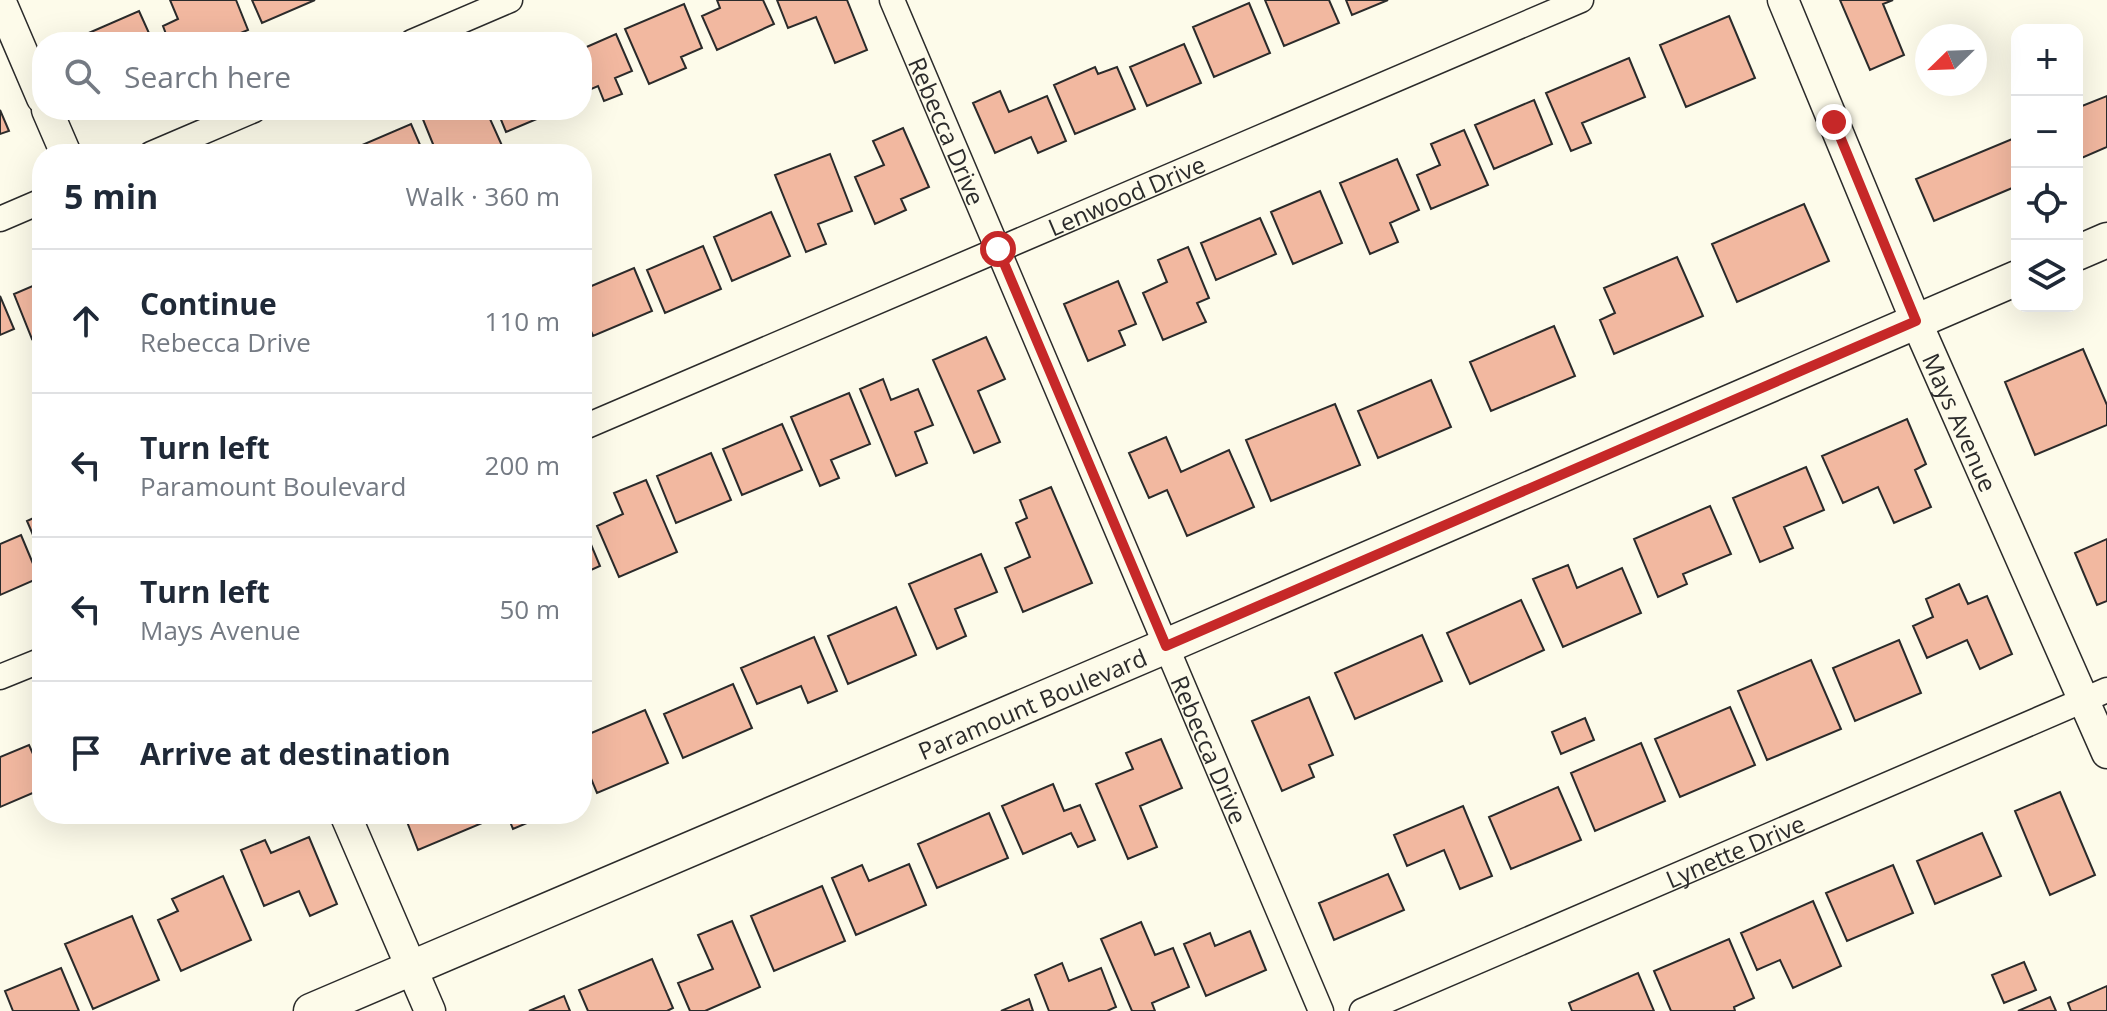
<!DOCTYPE html>
<meta charset="utf-8">
<style>
:root{--surface:#fff;--page:#f2f2f3;--text:#1f2937;--muted:#747a83;--line:#e0e1e3}
body{margin:0;font-family:"Open Sans",sans-serif;background:var(--page);color:var(--text)}
.controls{position:absolute;right:24px;top:24px;display:grid;overflow:hidden;border-radius:16px;box-shadow:0 8px 32px #0002}
.controls button{width:72px;height:72px;display:grid;place-items:center;padding:0;border:0;border-bottom:2px solid var(--line);background:var(--surface);color:var(--text);font:40px sans-serif}
.compass{position:absolute;left:1915px;top:24px;width:72px;height:72px;border-radius:50%;background:var(--surface);box-shadow:0 8px 32px #0002;rotate:247deg}
.stop{position:absolute;width:24px;height:24px;margin:-18px;border:6px solid #c62828;border-radius:50%;background:#fff}
.stop.end{background:#c62828;border-color:#fff;box-shadow:0 2px 8px #0008}
.list{margin:0;padding:0;list-style:none}
h2{display:flex;justify-content:space-between;align-items:center;height:104px;margin:0;padding:0 32px;font-size:34px}
h2 small{font-size:26px;font-weight:400;color:var(--muted)}
.list li{display:grid;grid-template-columns:52px 1fr auto;gap:24px;align-items:center;box-sizing:border-box;height:144px;padding:0 32px;border-top:2px solid var(--line)}
.list b{display:block;font-size:30px;white-space:nowrap}
.list p{margin:0;font-size:26px;white-space:nowrap;color:var(--muted)}
.list em{font-size:26px;font-style:normal;color:var(--muted)}
.icon{flex:none;width:44px;height:44px;fill:none;stroke:currentColor;stroke-width:2;stroke-linecap:round;stroke-linejoin:round}
.map{position:relative;flex:none;width:2107px;height:1011px;overflow:hidden}
.search{position:absolute;background:var(--surface);box-shadow:0 8px 32px #0002;left:32px;top:32px;width:560px;height:88px;display:flex;align-items:center;gap:20px;box-sizing:border-box;padding:0 28px;border-radius:32px;color:var(--muted);font-size:30px}
.panel{position:absolute;background:var(--surface);box-shadow:0 8px 32px #0002;left:32px;top:144px;width:560px;height:680px;border-radius:32px}
.map>svg:first-child{display:block}
.building{fill:#f2b8a0;stroke:#2b2b2b;stroke-width:2}
.lines{fill:none;stroke-linecap:round;stroke-linejoin:round}
.minor-casing{stroke:#2b2b2b;stroke-width:27}
.tertiary-casing{stroke:#2b2b2b;stroke-width:33}
.secondary-casing{stroke:#2b2b2b;stroke-width:37}
.minor{stroke:#fdfbea;stroke-width:24}
.tertiary{stroke:#fdfbea;stroke-width:30}
.secondary{stroke:#fdfbea;stroke-width:34}
.route{stroke:#c62828;stroke-width:10}
.labels{text-anchor:middle;dominant-baseline:central;stroke-width:6;stroke-linejoin:round;paint-order:stroke}
.street-label{font-size:24px;fill:#2b2b2b;stroke:#fdfbea}
</style>
<div class="map">
<svg width="2107" height="1011" viewBox="0 0 2107 1011">
<rect width="100%" height="100%" fill="#fdfbea"/>
<path class="building" d="M170,0H236L248,30L219,42H169L163,26L178,19Z
M252,0H315L262,23Z
M717,0H763L774,24L717,50L702,16L720,8Z
M777,0H847L867,50L835,63L816,17L788,28Z
M1265,0H1329L1339,23L1284,46Z
M1346,0H1388L1352,15Z
M1840,0H1893L1883,4L1904,55L1870,70Z
M1249,3L1270,53L1214,77L1193,27Z
M684,4L702,48L681,57L686,68L649,84L625,29Z
M139,11L153,42H68Z
M1729,16L1755,78L1686,107L1660,45Z
M616,34L632,71L615,78L622,94L604,101L598,86L582,93V49Z
M1184,44L1201,83L1147,106L1130,67Z
M1629,58L1645,97L1582,123L1591,143L1571,151L1546,93Z
M1095,67L1098,74L1117,67L1135,109L1075,134L1054,85Z
M1000,91L1009,112L1047,96L1066,141L1038,153L1031,137L995,153L973,103Z
M2107,96V147L2077,160V108Z
M1534,100L1552,144L1494,169L1475,125Z
M0,110L9,131L0,134Z
M438,110H486L504,150L495,154H461L459,149L447,154H437L422,117Z
M497,110H558L506,132Z
M411,124L424,154H357L355,148Z
M903,128L929,187L901,199L906,210L875,224L855,177L884,165L873,141Z
M1464,130L1488,185L1431,209L1417,175L1440,165L1431,144Z
M2017,137V186L1934,221L1916,179Z
M830,154L852,211L818,224L826,244L806,252L775,175Z
M1397,159L1419,210L1390,223L1398,242L1370,254L1340,183Z
M1320,191L1342,243L1293,264L1271,212Z
M1804,204L1829,261L1737,302L1712,244Z
M771,212L790,256L732,281L714,237Z
M1260,218L1276,254L1216,280L1201,243Z
M703,246L721,289L665,313L647,270Z
M1188,247L1209,298L1197,303L1206,322L1163,340L1143,293L1167,282L1158,260Z
M1677,257L1703,316L1614,354L1600,320L1615,313L1604,288Z
M634,268L652,311L593,336L582,310V290Z
M1118,281L1136,324L1119,331L1125,345L1088,361L1064,304Z
M42,282V334L32,339L14,294Z
M0,296L14,329L0,335Z
M1554,326L1575,376L1491,411L1470,362Z
M986,337L1005,379L978,391L1000,442L974,453L933,360Z
M2083,349L2107,405V425L2035,455L2005,382Z
M883,379L891,400L918,389L933,425L915,432L927,463L896,476L860,389Z
M1431,380L1451,427L1378,458L1358,411Z
M849,393L870,444L831,460L839,478L820,486L791,417Z
M1335,404L1360,465L1271,501L1246,440Z
M1907,419L1926,464L1915,470L1931,507L1894,523L1878,487L1843,503L1822,456Z
M782,424L802,470L742,495L723,449Z
M1166,437L1181,472L1229,450L1254,507L1187,536L1167,490L1149,498L1129,453Z
M711,453L731,500L676,523L657,476Z
M1806,467L1824,510L1784,527L1793,548L1760,562L1733,498Z
M646,480L677,552L619,577L597,526L623,514L614,493Z
M1051,487L1092,583L1023,612L1005,568L1030,557L1016,523L1027,518L1020,500Z
M1710,506L1731,554L1683,574L1687,584L1658,597L1634,539Z
M42,514V556L27,521Z
M582,523L600,566L582,574Z
M21,535L39,578L0,595V544Z
M2107,539V601L2097,605L2075,553Z
M981,554L997,592L955,609L966,636L937,649L909,584Z
M1568,565L1577,588L1622,568L1641,613L1563,647L1533,579Z
M1959,584L1968,604L1987,596L2012,654L1980,669L1967,640L1927,658L1913,626L1933,617L1926,599Z
M1521,600L1544,650L1470,684L1447,633Z
M896,607L916,655L848,684L828,636Z
M1422,635L1442,681L1355,719L1335,673Z
M814,637L837,691L808,703L801,686L757,704L741,668Z
M1899,640L1921,693L1855,721L1833,668Z
M1811,660L1841,729L1767,760L1738,691Z
M733,684L752,728L683,758L664,714Z
M1309,697L1333,755L1309,765L1314,777L1282,791L1252,721Z
M1730,707L1755,765L1680,797L1655,739Z
M645,710L668,763L597,793L582,757V737Z
M1585,718L1594,740L1561,754L1552,732Z
M1161,739L1182,788L1140,806L1157,847L1128,859L1096,784L1133,769L1126,753Z
M1641,743L1665,801L1595,831L1571,773Z
M29,745L42,774V789L0,807V757Z
M1053,784L1064,811L1080,805L1095,840L1078,847L1071,833L1023,854L1002,806Z
M1558,787L1581,840L1511,869L1489,817Z
M2060,792L2095,875L2050,895L2015,811Z
M1463,806L1492,876L1460,889L1444,850L1407,866L1394,835Z
M989,813L1008,858L937,888L918,844Z
M404,814H484L487,821L418,850Z
M507,814H548L513,829Z
M1982,833L2001,876L1935,904L1917,861Z
M309,837L337,904L310,916L299,891L264,906L241,850L265,840L271,853Z
M909,864L926,905L856,935L832,878L862,865L869,881Z
M1893,865L1913,913L1847,941L1826,893Z
M1388,874L1404,910L1334,940L1319,903Z
M223,876L251,940L181,971L158,920L178,911L172,899Z
M822,886L845,941L774,971L751,916Z
M1813,901L1841,966L1793,988L1780,960L1757,970L1741,933Z
M132,916L159,980L93,1009L65,944Z
M732,921L760,987L705,1011H690L678,983L713,969L698,935Z
M1141,922L1155,955L1173,948L1189,987L1152,1003L1155,1011H1132L1101,939Z
M1250,931L1266,970L1206,996L1184,944L1210,933L1215,946Z
M1729,939L1754,998L1734,1007L1735,1011H1671L1654,971Z
M652,959L673,1008L667,1011H588L579,990Z
M2024,962L2036,990L2004,1003L1992,975Z
M1062,963L1069,981L1101,968L1116,1007L1107,1011H1049L1035,975Z
M61,968L79,1011H13L5,991Z
M1638,973L1654,1011H1572L1569,1003Z
M2107,986V1011H2071L2068,1003Z
M564,996L570,1011H529Z
M2050,997L2056,1011H2018Z
M1029,999L1033,1011H1001Z"/>
<g class="lines">
<g class="minor-casing">
<g id="minor">
<path id="s1" d="M892,0L1321,1011"/>
<path d="M412,42L510,0"/>
<path d="M151,154L254,110"/>
<path d="M0,219L42,201"/>
<path id="s2" d="M582,428L1581,0"/>
<path d="M0,677L42,660"/>
<path id="s3" d="M1362,1011L2107,690"/>
</g>
</g>
<g class="tertiary-casing">
<g id="tertiary">
<path d="M0,0L42,98"/>
<path id="s4" d="M1783,0L1916,321L2107,753"/>
<path d="M47,110L66,154"/>
<path d="M345,814L430,1011"/>
</g>
</g>
<g class="secondary-casing">
<g id="secondary">
<path d="M2077,253L2107,240"/>
<path id="s5" d="M311,1011L1166,646L2017,278"/>
</g>
</g>
<use href="#minor" class="minor"/>
<use href="#tertiary" class="tertiary"/>
<use href="#secondary" class="secondary"/>
</g>
<g class="lines">
<path class="route" d="M998,249L1166,646L1916,321L1834,122"/>
</g>
<g class="labels">
<g class="street-label">
<text stroke="none"><textPath href="#s1" startOffset="142">Rebecca Drive</textPath></text>
<text stroke="none"><textPath href="#s2" startOffset="592">Lenwood Drive</textPath></text>
<text stroke="none"><textPath href="#s4" startOffset="458">Mays Avenue</textPath></text>
<text stroke="none"><textPath href="#s5" startOffset="784">Paramount Boulevard</textPath></text>
<text stroke="none"><textPath href="#s1" startOffset="814">Rebecca Drive</textPath></text>
<text stroke="none"><textPath href="#s3" startOffset="406">Lynette Drive</textPath></text>
</g>
</g>
</svg>
<div class="controls">
<button>+</button>
<button>−</button>
<button><svg class="icon" aria-label="locate" viewBox="0 0 24 24"><circle cx="12" cy="12" r="6"/><path d="M12 2v4M12 18v4M2 12h4M18 12h4"/></svg></button>
<button><svg class="icon" aria-label="layers" viewBox="0 0 24 24"><path d="M12 4l9 5-9 5-9-5zM3 14l9 5 9-5"/></svg></button>
</div>
<svg class="compass" viewBox="-18 -18 36 36"><path d="M0-13l5 13h-10z" fill="#e53935"/><path d="M0 13l5-13h-10z" fill="#747a83"/></svg>
<div class="stop" style="left:998px;top:249px"></div>
<div class="stop end" style="left:1834px;top:122px"></div>
<div class="search"><svg class="icon" aria-label="search" viewBox="0 0 24 24"><circle cx="10" cy="10" r="6"/><path d="M15 15l6 6"/></svg>Search here</div>
<section class="panel">
<h2>5 min<small>Walk · 360 m</small></h2>
<ul class="list">
<li><svg class="icon" aria-label="ahead" viewBox="0 0 24 24"><path d="M12 20V5M6 11l6-6 6 6"/></svg><div><b>Continue</b><p>Rebecca Drive</p></div><em>110 m</em></li>
<li><svg class="icon" aria-label="left" viewBox="0 0 24 24"><path d="M17 20v-9H6M10 6l-5 5 5 5"/></svg><div><b>Turn left</b><p>Paramount Boulevard</p></div><em>200 m</em></li>
<li><svg class="icon" aria-label="left" viewBox="0 0 24 24"><path d="M17 20v-9H6M10 6l-5 5 5 5"/></svg><div><b>Turn left</b><p>Mays Avenue</p></div><em>50 m</em></li>
<li><svg class="icon" aria-label="arrive" viewBox="0 0 24 24"><path d="M6 21V4h12l-3 4 3 4H6"/></svg><div><b>Arrive at destination</b></div></li>
</ul>
</section>
</div>
